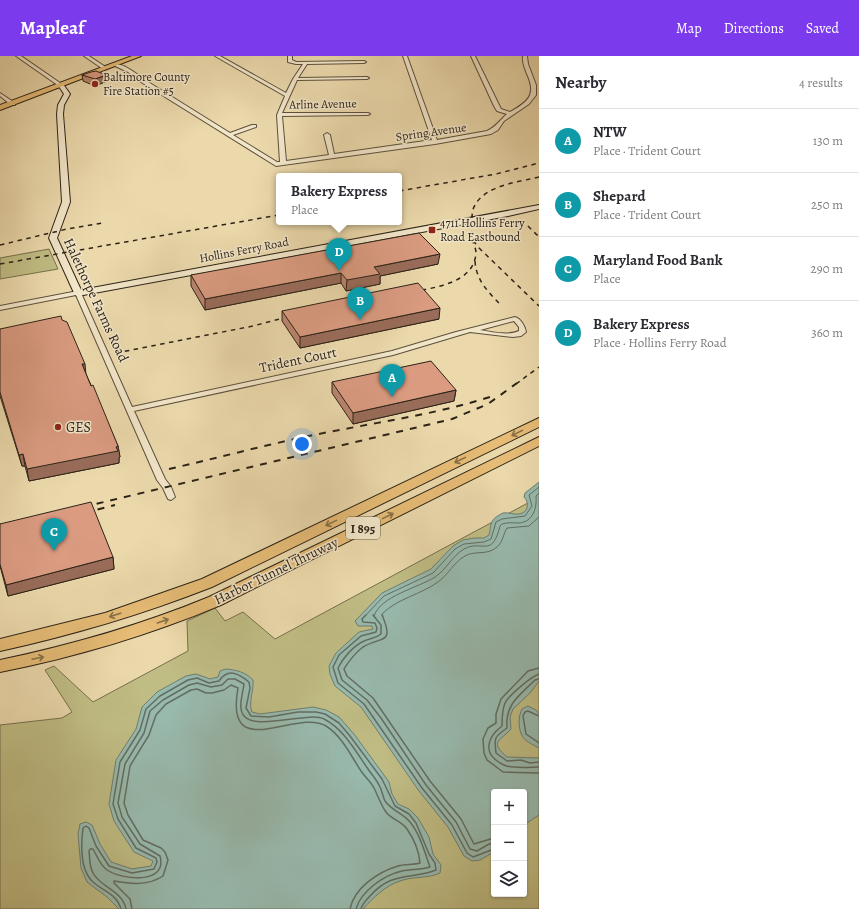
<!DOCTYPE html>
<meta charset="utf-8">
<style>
:root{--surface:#fff;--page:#f7f7f7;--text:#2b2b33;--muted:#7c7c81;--line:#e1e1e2;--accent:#7c3aed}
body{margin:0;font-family:Alegreya,serif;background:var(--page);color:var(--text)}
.controls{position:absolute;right:12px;bottom:12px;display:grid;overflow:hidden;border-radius:4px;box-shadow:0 1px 3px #0004}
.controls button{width:36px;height:36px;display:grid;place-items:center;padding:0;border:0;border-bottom:1px solid var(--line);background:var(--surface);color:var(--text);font:20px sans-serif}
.you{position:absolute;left:302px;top:388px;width:14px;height:14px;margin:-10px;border:3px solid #fff;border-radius:50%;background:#1a73e8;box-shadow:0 0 0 6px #1a73e833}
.badge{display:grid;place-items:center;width:26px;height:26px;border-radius:50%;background:var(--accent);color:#fff;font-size:13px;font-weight:700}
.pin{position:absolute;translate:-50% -33px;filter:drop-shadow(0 1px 2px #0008)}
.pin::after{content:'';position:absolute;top:21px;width:14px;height:12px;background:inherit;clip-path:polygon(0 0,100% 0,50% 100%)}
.popup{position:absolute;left:276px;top:117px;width:126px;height:52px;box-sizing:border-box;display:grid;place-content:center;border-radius:4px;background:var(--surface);filter:drop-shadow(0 1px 3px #0005);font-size:13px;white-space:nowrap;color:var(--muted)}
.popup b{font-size:15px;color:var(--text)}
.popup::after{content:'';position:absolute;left:50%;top:100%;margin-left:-8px;border:8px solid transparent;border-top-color:var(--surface)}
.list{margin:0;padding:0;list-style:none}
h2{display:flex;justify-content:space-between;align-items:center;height:52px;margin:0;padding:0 16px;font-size:17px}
h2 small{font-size:13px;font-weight:400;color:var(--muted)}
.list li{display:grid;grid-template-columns:26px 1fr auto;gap:12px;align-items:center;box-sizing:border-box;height:64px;padding:0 16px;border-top:1px solid var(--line)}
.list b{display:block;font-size:15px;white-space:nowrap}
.list p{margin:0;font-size:13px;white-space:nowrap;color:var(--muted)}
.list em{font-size:13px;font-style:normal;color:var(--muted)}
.icon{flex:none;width:22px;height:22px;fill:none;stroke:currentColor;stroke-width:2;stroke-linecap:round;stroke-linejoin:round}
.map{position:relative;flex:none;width:539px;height:853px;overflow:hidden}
header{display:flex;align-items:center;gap:24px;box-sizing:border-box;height:56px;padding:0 20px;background:var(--accent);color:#fff}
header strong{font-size:19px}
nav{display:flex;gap:22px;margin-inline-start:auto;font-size:14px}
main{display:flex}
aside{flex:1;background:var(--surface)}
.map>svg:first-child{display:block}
.green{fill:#c0bd84;stroke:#76704e;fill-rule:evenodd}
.water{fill:#98baae;stroke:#6d7e72}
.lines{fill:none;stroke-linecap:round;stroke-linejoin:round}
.shore-far1{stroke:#626e63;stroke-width:1}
.shore{stroke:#626e63;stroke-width:1.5}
.street-casing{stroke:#5c503d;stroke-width:2}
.secondary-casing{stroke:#2c2318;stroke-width:2}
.primary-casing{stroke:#2c2318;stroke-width:2}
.highway-casing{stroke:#2c2318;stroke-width:2}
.street{fill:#f2e6c9;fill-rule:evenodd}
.secondary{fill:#f2e6c9;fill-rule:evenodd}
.primary{fill:#e6bc76;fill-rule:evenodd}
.highway{fill:#e6bc76;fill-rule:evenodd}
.rail-far1{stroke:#2c2318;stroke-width:1.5;stroke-dasharray:4.5 4.5;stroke-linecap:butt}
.rail{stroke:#2c2318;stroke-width:2;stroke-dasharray:7 7;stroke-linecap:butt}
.wall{fill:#bb856f;stroke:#2c2318}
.shaded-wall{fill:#996c5a;stroke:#2c2318}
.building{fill:#da9b81;stroke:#2c2318}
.oneway{stroke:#897047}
.poi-dot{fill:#8f2418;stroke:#f2e6c9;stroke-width:1.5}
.labels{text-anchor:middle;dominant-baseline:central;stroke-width:3;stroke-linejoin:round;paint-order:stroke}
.far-poi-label{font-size:12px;fill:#2c2318;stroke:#f2e6c9;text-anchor:start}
.far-street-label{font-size:12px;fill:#2c2318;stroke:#f2e6c9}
.shield{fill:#f2e6c9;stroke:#675e4d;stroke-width:1}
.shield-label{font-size:13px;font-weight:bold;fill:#2c2318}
.street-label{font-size:14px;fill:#2c2318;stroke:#f2e6c9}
.poi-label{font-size:14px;fill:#2c2318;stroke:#f2e6c9;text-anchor:start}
</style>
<header>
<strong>Mapleaf</strong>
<nav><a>Map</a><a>Directions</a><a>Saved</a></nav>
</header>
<main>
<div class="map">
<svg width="539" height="853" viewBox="0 0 539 853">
<rect width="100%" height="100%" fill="#ebd9ac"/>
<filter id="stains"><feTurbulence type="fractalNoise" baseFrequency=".005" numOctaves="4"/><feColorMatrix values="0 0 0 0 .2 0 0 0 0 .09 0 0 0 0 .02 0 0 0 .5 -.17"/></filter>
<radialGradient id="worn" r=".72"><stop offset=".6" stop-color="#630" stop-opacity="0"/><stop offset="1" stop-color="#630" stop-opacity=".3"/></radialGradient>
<path class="green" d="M49,193L58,213L0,223V202Z
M539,441V853H0V669L62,662L72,656L45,614L54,610L93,646L188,595L187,565L215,552L225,565L243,556L275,583ZM494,736H524V838H494Z"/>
<path class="water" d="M539,426V625L530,637L513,653L510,661L511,673C500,685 489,686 507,701L539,702V759L524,769V736H494V796L480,804L472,805L464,800L448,771L419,735L361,651L335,630L330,618L329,610L336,597L359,576L373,573L372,570H358L355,565L382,537L431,513L453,490L463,484L474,482H484L489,479C491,473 489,467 495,462C497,460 501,458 503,457C509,456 514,459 519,458C528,457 530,447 524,441L525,437Z
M226,613C237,614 245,616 253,624C254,635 248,647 252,656L260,658L313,651L326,654L339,661L354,678L389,726L392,738L398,748L409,753L418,762L429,781L433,798L441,809L440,817C427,823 413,820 400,825C385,830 374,841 363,853H119L107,841L87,826L81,812L78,778L80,768L86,766L92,769L100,788L111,806L132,813L151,810L153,805L134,796L114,765L109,748L116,704L136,673L142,651L157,636L186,620L196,618L210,623L218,621L220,615Z
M528,650L536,654L539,658V692C534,689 526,686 523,681C518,674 518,660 522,653Z"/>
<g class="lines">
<path class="shore-far1" d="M365,560L384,540L433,517L455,493L464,488L484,486L491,483L496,466L502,463L525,460L532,450L529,439L539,431
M374,560C380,540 418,532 435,521C446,514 452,500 464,493C482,483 492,503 500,470L502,468C508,466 513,467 519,467C533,466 537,452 536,440L539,437
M383,560L382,558C398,542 420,539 438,526C448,519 454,506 465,500C475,494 487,500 497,491C503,486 503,478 507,472L529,470L539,461"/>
<path class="shore" d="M366,559L362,563L363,566L375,567L377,572L376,576L361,580L339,599L333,611L338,627L364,648L422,732L452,769L467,797L473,801L494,793
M373,559L381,569V578C375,583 370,582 364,585C353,590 343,602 338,612L342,624L367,644L381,662L426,729L456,766L470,793L477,795L489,788H494
M382,559C395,589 381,580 363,591C355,597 349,605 344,613L347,620L373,642L430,725L461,763L474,788L494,782
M539,612L528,615L501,643L496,658V667L488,672L483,683L484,697L487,704L503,716L539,717
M539,618C531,621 509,639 505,647C502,654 502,663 502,670C485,683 483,699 504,709C511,713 531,711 539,711
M539,623L535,624C519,640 505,648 507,672C494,681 494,682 496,697L507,705L521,704L530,707L539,706
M539,660L528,655L525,656L523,660L526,678L539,687
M121,853C117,838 103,835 93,826C80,814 81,788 83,772L86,770L89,772L96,790L109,810L132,817L154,813L157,806L156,802L136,792L118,763L113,748L120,706L140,674L146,653L160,640L188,624L197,622L209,627L219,625C228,612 238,617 249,626L250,632L246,652L251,660L269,661L298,656H316L325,658L339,667L350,680L382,723L395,750L409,758L416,767L429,798L435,807L436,814C410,824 392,815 370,840C366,844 362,848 361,853
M126,853C122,834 101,832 93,817C89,810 90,802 89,795L90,793H93C97,800 100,809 107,814C122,824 168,829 160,800L140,788L122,761L118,747L125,708L144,677L150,655L163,644L189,629L197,627L211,631L222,629L228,623H235L244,628C243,636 240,645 241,652C243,681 307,654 324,663C344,673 356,696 368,713C372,719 377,724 380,731C382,735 383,741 385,745C392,755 403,757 410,766C420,778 425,797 430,811C421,814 412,813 402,815C384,819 361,835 356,853
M132,853L130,843L114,827V825C131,828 148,830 163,820L168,804L165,796L161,792L143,784L128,759L124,747L130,710L149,679L156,659L166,648L191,634L197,633L206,637H212L224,634L231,629L238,632C224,709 296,652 326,670C342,680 351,700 361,715C365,721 371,726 374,732C378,740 381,749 386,756C392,764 402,765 407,773C414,783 419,795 420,807C413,809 405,808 398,810C378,816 354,832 350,853"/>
<g class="street-casing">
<path id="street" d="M16,0H21L63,29L59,30Z
M84,0H89L107,12L103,13Z
M215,0H220L286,37L293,23L303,8H296L288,6V0H292V4L296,6L364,5L366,6L364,7L307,8L298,22L367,21L369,22L367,23L297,24L282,57H368L370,58L368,59L282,60L286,105L329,99L324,79L327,77L330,79L334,98L432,84L403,0H407L437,84L487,75C496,71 500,64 507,58L497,55L494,50L471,0H475L501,53L510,56C528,46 537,39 527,18C525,12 522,7 523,0H527L528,8L536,29V39L529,48L504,65L498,74L491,78L435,88L276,110L141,26L128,16L113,9C121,5 138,19 145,24L230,77L252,69H256V71L233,79L277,106H280L277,59L285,40Z
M0,37L15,47V49H11L0,40Z
M78,235L81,237L132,351L392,295L456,276L515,261C521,263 525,270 526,276L521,280L513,281L470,276L393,299L134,355L165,423L171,431L175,441L171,444L168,443L163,432L157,424L76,239L0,254V250ZM514,265L519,271V275C508,280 492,276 480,274Z"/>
</g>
<g class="secondary-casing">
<path id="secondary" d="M61,27L63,28L70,38L64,49L63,58L70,146L57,182L81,234L539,149V153L508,160L78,240L75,239L49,182L62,146L57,58L58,49L64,38L58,29Z"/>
</g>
<g class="primary-casing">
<path id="primary" d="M132,0H141L0,54V49Z"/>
</g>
<g class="highway-casing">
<path id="highway" d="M539,362V371L212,531C143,558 73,579 0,595V583L105,557L202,523Z
M539,381V390L221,549C149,579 76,601 0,616V604C72,589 141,569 209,541Z"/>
</g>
<use href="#street" class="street"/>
<use href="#secondary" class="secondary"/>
<use href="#primary" class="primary"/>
<use href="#highway" class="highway"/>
<path class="rail-far1" d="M539,121C519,126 486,129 475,149C472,154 472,159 472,165C471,175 471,182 478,191L539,250
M399,135L496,118L539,107
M528,170L539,181
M0,189L67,173L103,167
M475,205C476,224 488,236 501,249
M0,208L279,159
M413,236C436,231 474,227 476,197C476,192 473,187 472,182
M116,297L253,270L291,260
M516,328L539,311"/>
<path class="rail" d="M169,413C222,401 276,386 329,376C385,365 442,357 496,339
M83,451L452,363L488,348L517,327
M84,457L115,449"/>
</g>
<path class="wall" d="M82,19L107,25L95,30L83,25Z
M438,208L380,220V228L346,235L341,227L205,254L191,230V219Z
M282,255L439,263L300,292L282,265Z
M0,273L86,318L118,390L120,401L119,402V407L29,425L25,410H22L0,340Z
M332,326L456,334L454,345L353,368L332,337Z
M0,468L113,501L114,513L8,540L0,510Z"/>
<path class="shaded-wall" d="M106,19L107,25L95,30V23Z
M440,198L438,208L380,220V228L346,235L347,224L374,211Z
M341,217V227L205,254V243Z
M440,252L439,263L300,292V281Z
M82,308H85L86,319Z
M456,334L454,345L353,368V357Z
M118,390L120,401L119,402V407L29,425L27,413Z
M23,398L25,410H22L19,399Z
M113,501L114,513L8,540L6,529Z"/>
<path class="building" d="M96,15L106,19L95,23L82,19L91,16Z
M419,177L440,198L374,211L380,218L347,224L341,217L205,243L191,219Z
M418,227L440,252L300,281L282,255Z
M61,260L62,264L67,266L85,308H82L91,330L93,329L118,390L116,391L118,395L27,413L23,398L19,399L0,336V273Z
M431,305L456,334L353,357L332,326Z
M91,446L113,501L6,529L0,508V468Z"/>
<defs><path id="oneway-shaft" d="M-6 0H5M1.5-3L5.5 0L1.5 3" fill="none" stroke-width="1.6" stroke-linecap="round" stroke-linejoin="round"/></defs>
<g class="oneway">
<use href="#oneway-shaft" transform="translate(517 377) rotate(154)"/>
<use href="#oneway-shaft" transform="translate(460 404) rotate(154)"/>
<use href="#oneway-shaft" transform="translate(388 460) rotate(-26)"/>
<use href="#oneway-shaft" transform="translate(331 467) rotate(154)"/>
<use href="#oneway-shaft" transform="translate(115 559) rotate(162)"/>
<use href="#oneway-shaft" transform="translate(163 565) rotate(-19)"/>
<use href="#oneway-shaft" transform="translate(38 602) rotate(-12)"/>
</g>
<g class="poi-dot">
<circle cx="95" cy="28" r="4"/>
<rect x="428" y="170" width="8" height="8" rx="2"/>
<circle cx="58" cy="371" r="4"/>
</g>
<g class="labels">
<g class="far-poi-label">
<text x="103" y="21">Baltimore County<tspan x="103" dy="14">Fire Station #5</tspan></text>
<text x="440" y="167">4711 Hollins Ferry<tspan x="440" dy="14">Road Eastbound</tspan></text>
</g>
<g class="far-street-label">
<text transform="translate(323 48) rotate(-1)">Arline Avenue</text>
<text transform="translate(431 76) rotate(-8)">Spring Avenue</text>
<text transform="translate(244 194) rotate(-11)">Hollins Ferry Road</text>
</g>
<rect class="shield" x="346" y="461" width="34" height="22" rx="3"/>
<g class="shield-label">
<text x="363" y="472">I 895</text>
</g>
<g class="street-label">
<text transform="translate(96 244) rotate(65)">Halethorpe Farms Road</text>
<text transform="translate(298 304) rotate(-12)">Trident Court</text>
<text transform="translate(276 515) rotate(-26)">Harbor Tunnel Thruway</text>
</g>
<g class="poi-label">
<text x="66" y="371">GES</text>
</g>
</g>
<rect width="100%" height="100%" filter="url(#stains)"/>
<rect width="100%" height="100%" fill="url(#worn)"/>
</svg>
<div class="controls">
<button>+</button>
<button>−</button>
<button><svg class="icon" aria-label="layers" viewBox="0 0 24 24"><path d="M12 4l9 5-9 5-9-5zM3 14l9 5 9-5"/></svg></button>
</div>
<div class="you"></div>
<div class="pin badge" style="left:392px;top:341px;background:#0f9aa8">A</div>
<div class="pin badge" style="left:360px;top:264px;background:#0f9aa8">B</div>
<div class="pin badge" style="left:54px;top:495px;background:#0f9aa8">C</div>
<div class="pin badge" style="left:339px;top:215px;background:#0f9aa8">D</div>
<div class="popup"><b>Bakery Express</b>Place</div>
</div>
<aside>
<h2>Nearby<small>4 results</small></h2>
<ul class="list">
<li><span class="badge" style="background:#0f9aa8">A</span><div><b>NTW</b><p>Place · Trident Court</p></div><em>130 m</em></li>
<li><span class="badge" style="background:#0f9aa8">B</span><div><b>Shepard</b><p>Place · Trident Court</p></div><em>250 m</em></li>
<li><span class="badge" style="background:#0f9aa8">C</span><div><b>Maryland Food Bank</b><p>Place</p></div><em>290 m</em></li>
<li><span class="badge" style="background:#0f9aa8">D</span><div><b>Bakery Express</b><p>Place · Hollins Ferry Road</p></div><em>360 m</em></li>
</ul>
</aside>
</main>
